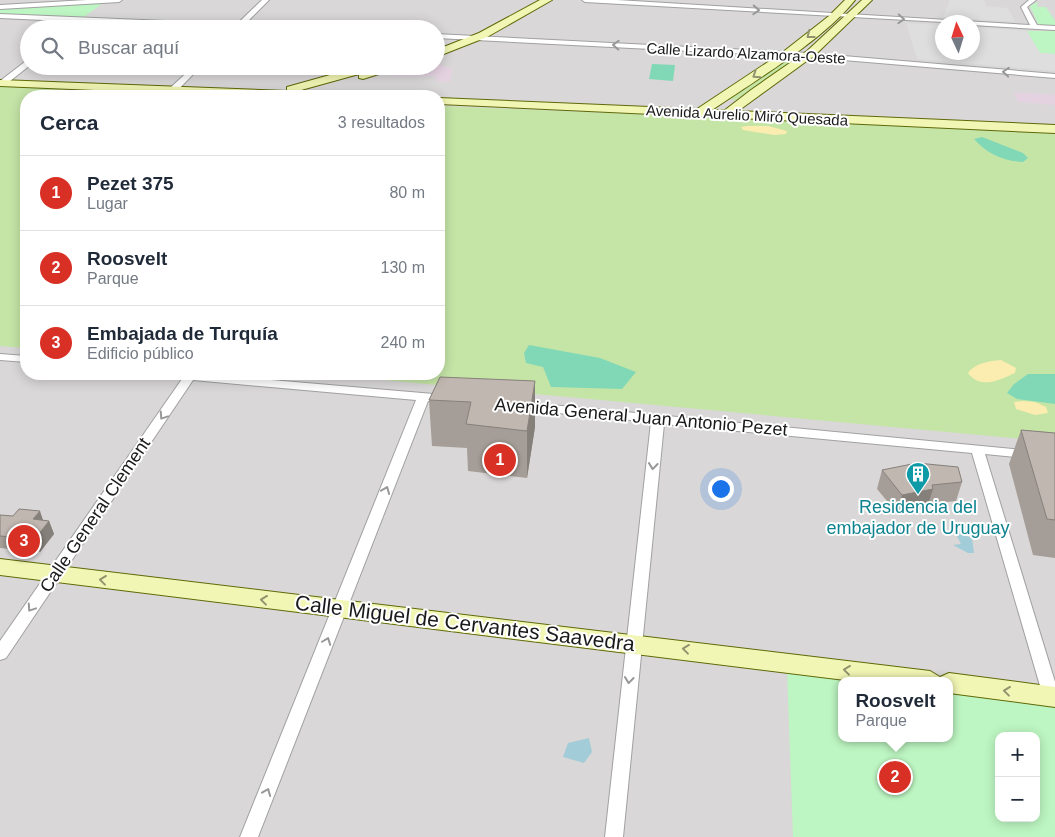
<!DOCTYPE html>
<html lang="es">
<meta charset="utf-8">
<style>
:root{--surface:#fff;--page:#f6f6f7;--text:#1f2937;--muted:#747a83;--line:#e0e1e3;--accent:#d93025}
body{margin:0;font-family:Arial,sans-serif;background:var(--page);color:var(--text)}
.controls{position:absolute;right:15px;bottom:15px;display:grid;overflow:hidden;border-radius:10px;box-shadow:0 2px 12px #0003}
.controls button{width:45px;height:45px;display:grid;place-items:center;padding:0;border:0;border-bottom:1px solid var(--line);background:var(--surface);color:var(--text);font:25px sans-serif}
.compass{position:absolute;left:935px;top:15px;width:45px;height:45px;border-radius:50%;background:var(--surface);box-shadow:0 2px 12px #0003;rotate:356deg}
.you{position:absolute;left:720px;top:488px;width:18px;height:18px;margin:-12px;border:4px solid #fff;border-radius:50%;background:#1a73e8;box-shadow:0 0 0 8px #1a73e833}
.badge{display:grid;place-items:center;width:32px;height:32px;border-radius:50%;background:var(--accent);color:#fff;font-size:16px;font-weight:700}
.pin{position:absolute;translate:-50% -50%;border:2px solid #fff;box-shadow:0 1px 5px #0006}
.popup{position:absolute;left:838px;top:677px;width:115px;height:65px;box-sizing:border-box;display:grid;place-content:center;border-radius:10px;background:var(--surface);filter:drop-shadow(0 1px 4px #0005);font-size:16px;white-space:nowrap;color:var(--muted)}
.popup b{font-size:19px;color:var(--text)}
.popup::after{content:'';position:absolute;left:50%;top:100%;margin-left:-10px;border:10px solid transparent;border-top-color:var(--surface)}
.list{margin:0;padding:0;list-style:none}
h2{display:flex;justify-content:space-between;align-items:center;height:65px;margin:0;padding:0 20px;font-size:21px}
h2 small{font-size:16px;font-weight:400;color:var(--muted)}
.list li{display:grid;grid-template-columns:32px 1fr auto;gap:15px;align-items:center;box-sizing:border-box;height:75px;padding:0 20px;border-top:1px solid var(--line)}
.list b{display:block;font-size:19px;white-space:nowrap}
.list p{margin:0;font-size:16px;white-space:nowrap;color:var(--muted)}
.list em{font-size:16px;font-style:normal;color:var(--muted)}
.icon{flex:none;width:28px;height:28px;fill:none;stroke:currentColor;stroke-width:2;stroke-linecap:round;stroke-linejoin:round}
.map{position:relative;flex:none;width:1055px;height:837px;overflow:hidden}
.search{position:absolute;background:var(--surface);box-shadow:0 2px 12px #0003;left:20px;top:20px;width:425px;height:55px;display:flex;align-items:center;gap:12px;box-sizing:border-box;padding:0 18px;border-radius:28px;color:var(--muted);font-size:19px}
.panel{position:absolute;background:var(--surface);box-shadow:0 2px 12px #0003;left:20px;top:90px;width:425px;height:290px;border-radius:20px}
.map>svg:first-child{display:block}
.residential{fill:#d9d7d7;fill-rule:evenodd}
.industrial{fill:#e5d2e1}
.grass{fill:#c5e5a7}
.sand{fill:#fbecaf}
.park{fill:#bdf6c2;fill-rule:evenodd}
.pitch{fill:#81d8b6}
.parking{fill:#dedede}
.water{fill:#a2ccd8}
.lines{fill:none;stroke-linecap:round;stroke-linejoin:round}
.street-casing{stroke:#a1a1a1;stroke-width:2}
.secondary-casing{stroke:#5f6909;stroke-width:2}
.street{fill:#fff;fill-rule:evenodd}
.secondary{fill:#f2f6b4;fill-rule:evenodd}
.wall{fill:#a59d97}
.shaded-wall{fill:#86807b}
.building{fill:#c0b7b0;stroke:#86807b}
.oneway{stroke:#989898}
.oneway2{stroke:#91936f}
.labels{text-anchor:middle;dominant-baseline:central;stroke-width:4;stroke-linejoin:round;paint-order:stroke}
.far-street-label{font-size:15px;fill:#1a1a1a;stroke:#fff}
.street-label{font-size:18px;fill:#1a1a1a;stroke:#fff}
.culture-label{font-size:18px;fill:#0d838f;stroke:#fff}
.near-street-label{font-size:21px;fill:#1a1a1a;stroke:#fff}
</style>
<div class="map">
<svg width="1055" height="837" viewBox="0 0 1055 837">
<rect width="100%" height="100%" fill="#ece8e0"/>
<path class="residential" d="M0,0H1055V837H0ZM942,22H972V52H942ZM29,29H436V66H29ZM26,96H439V374H26ZM841,681H949V738H841ZM999,736H1036V818H999Z"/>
<path class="industrial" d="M436,63L453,69L450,82L435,81L436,76H390L417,66H436Z
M1014,92L1055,95V105L1018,102Z"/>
<path class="grass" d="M785,58L795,59L736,100L727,99Z
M0,86L220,96H26V348L0,346Z
M439,106L1055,131V442L319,374H439Z"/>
<path class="sand" d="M747,126H768L787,131L786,134L774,135L743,130L741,127Z
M1001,360L1016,368L1015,373C999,380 981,390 968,373C975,363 989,361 1001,360Z
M1023,401L1035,402L1046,407L1048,413L1035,415L1016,409L1014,402Z"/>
<path class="park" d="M1038,2L1037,7H1046L1055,21V27L1039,26L1030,6Z
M103,3L84,17L0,14V8Z
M1027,31H1055V54L1040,53Z
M787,669L881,681H841V738H949V689L1055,702V837H793ZM999,736H1036V818H999Z"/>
<path class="pitch" d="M652,64L675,65L673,81L649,79Z
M982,137L1023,153L1028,158L1023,162C1004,161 987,154 974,139Z
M529,345L600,358L636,372L622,389L551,387L543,367L526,363L524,353Z
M1028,374H1055V404L1017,399L1007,393L1014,384Z"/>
<path class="parking" d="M950,0H984L986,6L1008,8L1015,22L943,17Z
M906,23L942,25V52H972L973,27L1027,31L1040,53L1055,54V71L917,59Z"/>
<path class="water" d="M955,532L972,538L974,553H968L953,545L961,544Z
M589,738L592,752L584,763L563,757L568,743Z"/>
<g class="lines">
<g class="street-casing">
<path id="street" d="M87,0H122L119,2L0,9V5Z
M262,0H269L245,24L316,29H237L0,18V14L237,24Z
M582,0H617L1030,25L1021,7L1029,0H1036L1027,7L1037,25L1055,26V30L972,25V22H943L585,2Z
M436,34L808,53L1055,74V78L808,57L436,38Z
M26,61H29V66L5,85H0V81Z
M194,66H201L176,92H170V88Z
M0,354L26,356V362L0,360Z
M160,374H203L445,395L451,399L445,403L428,401L258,837H240L416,400L193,380L6,658L0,660V641L182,379L166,378Z
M520,402L1055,453V461L985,454L1055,682V701L1051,703L1045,701L1043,696L972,453L664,424L623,837H605L651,422L516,409L514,406Z"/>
</g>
<g class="secondary-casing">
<path id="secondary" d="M540,0H552L487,37L436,57V50L479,33Z
M845,0H855C822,41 756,80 712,110H725L751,90L807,51L862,0H872L815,55L738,111L1055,125V133L439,104V98L697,109L783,52L829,16Z
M362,66H380L379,68L404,66L363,79L359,78V74L294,92L315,93L321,96H238L0,86V80L287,91V87Z
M0,559L814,657L930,671L940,677L949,673L1055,687V707L949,693V681H853L0,575Z"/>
</g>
<use href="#street" class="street"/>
<use href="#secondary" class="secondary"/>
</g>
<path class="wall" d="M440,377L535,427L527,478L468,471L467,448L432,446L429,400Z
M1021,430L1055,433V558L1033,555L1009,464Z
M882,470L962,482L956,501L928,504L927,508L897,513L877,489Z
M0,515L49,521L54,534L40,552L0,548Z"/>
<path class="shaded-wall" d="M535,381V427L527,478V431Z
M933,489L927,508L897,513L902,495Z
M40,511L44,523L33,519Z
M49,521L54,534L40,552L35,539Z"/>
<path class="building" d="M440,377L535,381L527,431L466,424L471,402L429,400Z
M1021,430L1055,433V520L1047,519Z
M917,463L958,467L962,482L932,485L933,489L902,495L882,470Z
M19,509L40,511L33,519L49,521L35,539L0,536V515L13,516Z"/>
<defs><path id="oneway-chevron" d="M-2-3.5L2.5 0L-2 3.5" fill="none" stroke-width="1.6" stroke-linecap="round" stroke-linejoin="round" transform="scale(1.25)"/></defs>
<g class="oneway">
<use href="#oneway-chevron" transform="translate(756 10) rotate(3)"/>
<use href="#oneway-chevron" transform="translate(901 19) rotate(3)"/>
<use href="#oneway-chevron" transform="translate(616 45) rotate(-177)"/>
<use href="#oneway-chevron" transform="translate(1006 72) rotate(-175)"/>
<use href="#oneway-chevron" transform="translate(163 416) rotate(124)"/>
<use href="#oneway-chevron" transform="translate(653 466) rotate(96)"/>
<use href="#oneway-chevron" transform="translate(386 490) rotate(-68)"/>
<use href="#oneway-chevron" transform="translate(31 608) rotate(124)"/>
<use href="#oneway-chevron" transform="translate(327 641) rotate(-69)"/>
<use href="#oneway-chevron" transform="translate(629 680) rotate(96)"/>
<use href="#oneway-chevron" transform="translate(267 792) rotate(-68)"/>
</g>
<g class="oneway2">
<use href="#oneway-chevron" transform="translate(810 35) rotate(142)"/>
<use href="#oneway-chevron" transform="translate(756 75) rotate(146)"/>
<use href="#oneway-chevron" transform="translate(103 580) rotate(-173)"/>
<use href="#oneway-chevron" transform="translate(264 600) rotate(-173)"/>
<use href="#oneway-chevron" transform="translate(686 649) rotate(-173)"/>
<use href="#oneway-chevron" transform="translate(847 670) rotate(-173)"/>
<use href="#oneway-chevron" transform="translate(1007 691) rotate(-173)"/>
</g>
<defs>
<g id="building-pin" transform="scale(1.25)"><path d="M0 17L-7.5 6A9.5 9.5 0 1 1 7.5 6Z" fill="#0f9aa8" stroke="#fff"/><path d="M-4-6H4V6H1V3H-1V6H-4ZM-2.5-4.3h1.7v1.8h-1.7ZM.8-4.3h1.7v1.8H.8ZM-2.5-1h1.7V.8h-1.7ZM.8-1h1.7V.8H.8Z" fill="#fff"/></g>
</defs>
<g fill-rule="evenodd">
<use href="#building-pin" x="918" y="474"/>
</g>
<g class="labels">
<g class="far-street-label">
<text transform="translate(746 53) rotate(3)">Calle Lizardo Alzamora-Oeste</text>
<text transform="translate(747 115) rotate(3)">Avenida Aurelio Miró Quesada</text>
</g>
<g class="street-label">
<text transform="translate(641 417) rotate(5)">Avenida General Juan Antonio Pezet</text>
<text transform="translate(95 515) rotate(-56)">Calle General Clement</text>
</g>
<g class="culture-label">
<text x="918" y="507">Residencia del<tspan x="918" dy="21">embajador de Uruguay</tspan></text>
</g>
<g class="near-street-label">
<text transform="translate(465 623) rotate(7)">Calle Miguel de Cervantes Saavedra</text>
</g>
</g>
</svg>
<div class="controls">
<button>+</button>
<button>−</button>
</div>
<svg class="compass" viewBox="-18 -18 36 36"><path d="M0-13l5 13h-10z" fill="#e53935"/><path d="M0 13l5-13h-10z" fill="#747a83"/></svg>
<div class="you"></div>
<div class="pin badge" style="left:500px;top:460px">1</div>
<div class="pin badge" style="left:895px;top:777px">2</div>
<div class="popup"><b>Roosvelt</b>Parque</div>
<div class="pin badge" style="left:24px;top:541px">3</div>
<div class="search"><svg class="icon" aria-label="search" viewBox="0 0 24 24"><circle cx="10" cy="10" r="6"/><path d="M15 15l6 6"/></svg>Buscar aquí</div>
<section class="panel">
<h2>Cerca<small>3 resultados</small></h2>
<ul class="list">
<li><span class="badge">1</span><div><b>Pezet 375</b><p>Lugar</p></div><em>80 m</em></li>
<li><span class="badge">2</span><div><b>Roosvelt</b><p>Parque</p></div><em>130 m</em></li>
<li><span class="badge">3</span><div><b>Embajada de Turquía</b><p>Edificio público</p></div><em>240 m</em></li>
</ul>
</section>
</div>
